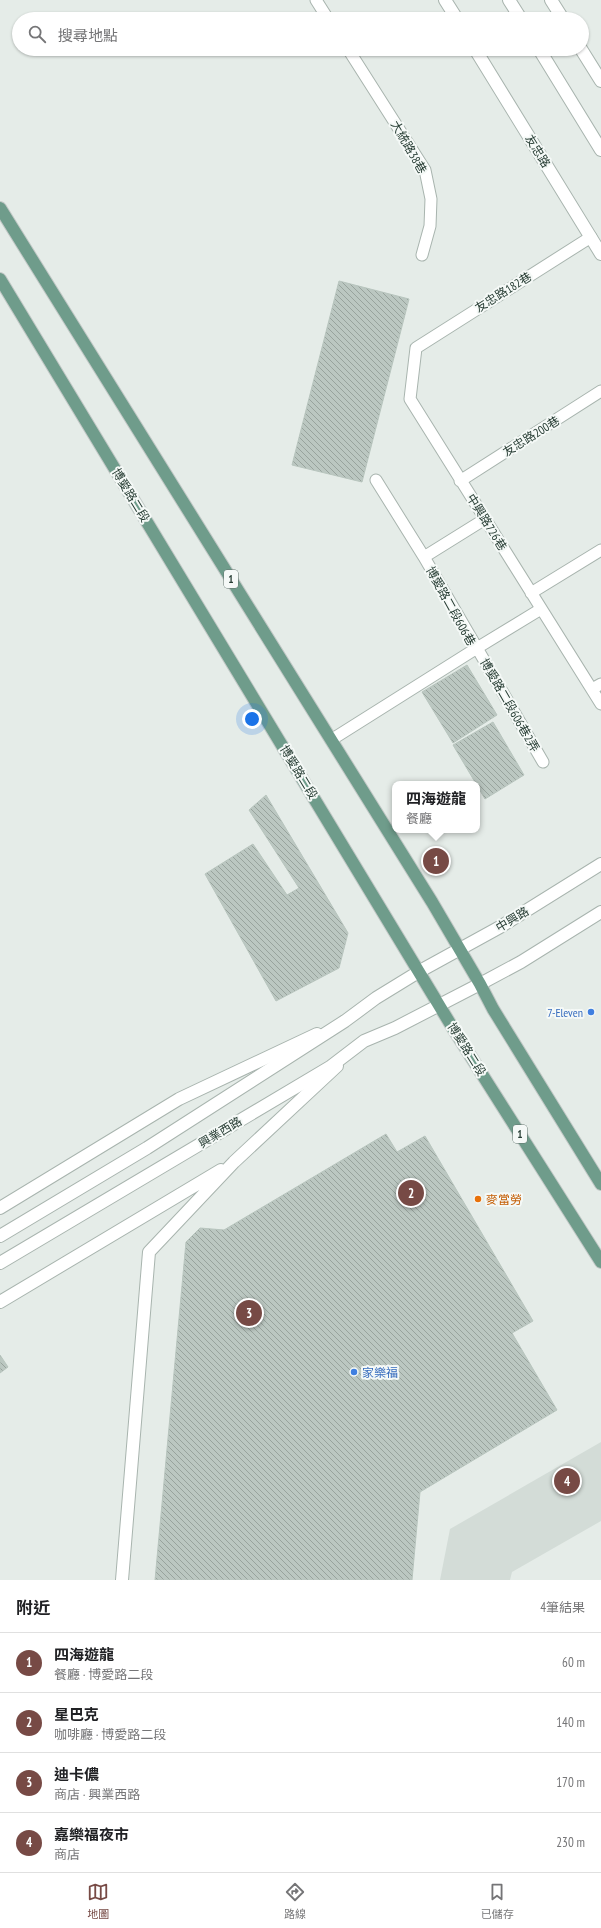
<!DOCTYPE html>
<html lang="zh-TW">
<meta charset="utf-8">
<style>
:root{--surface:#fff;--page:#f2f2f2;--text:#202124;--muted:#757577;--line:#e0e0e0;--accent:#774a45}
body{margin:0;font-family:"PT Sans Narrow","Noto Sans TC",sans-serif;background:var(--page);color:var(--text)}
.you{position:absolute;left:252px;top:719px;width:14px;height:14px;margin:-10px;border:3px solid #fff;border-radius:50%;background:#1a73e8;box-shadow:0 0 0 6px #1a73e833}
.badge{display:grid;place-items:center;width:26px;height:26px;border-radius:50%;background:var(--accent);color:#fff;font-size:13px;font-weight:700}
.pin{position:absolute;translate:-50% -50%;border:2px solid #fff;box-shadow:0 1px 4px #0006}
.popup{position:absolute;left:392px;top:781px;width:88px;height:52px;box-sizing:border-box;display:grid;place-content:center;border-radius:8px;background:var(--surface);filter:drop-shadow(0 1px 3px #0005);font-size:13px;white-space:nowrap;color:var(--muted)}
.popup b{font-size:15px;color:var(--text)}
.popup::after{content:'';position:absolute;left:50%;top:100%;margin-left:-8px;border:8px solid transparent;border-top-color:var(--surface)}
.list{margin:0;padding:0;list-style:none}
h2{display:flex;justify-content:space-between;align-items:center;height:52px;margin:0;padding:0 16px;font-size:17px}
h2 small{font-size:13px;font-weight:400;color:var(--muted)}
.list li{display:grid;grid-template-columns:26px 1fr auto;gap:12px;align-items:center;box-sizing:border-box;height:60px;padding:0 16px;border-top:1px solid var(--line)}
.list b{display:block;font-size:15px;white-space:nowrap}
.list p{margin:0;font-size:13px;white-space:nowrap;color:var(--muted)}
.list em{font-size:13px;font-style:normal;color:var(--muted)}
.icon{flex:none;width:22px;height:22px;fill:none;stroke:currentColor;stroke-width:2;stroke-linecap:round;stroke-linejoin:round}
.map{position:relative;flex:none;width:601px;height:1580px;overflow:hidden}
.search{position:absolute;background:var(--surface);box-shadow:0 1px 3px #0004;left:12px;right:12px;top:12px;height:44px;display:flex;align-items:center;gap:10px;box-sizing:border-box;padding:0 14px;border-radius:22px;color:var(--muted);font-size:15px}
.sheet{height:292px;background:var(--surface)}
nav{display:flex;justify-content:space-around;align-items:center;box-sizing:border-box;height:56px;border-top:1px solid var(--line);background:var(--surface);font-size:11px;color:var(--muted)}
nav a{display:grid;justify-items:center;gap:2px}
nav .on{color:var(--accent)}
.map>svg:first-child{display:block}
.built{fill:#d3dcd7}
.building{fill:url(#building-back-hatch);stroke:#b8c5be}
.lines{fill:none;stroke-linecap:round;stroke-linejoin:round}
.service-casing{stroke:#a8b4ae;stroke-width:13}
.minor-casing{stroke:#a8b4ae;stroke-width:14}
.tertiary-casing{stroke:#a8b4ae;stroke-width:14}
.primary-casing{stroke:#c2c8c6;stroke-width:14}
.service{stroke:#fff;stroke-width:11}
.minor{stroke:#fff;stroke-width:12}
.tertiary{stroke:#fff;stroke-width:12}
.primary{stroke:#6f9c8b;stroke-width:12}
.shop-dot{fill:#3f7fe0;stroke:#f5f9f7;stroke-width:1.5}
.food-dot{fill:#e8710a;stroke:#f5f9f7;stroke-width:1.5}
.labels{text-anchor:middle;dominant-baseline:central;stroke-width:4;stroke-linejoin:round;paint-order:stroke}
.shield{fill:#f5f9f7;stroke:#64756e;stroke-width:1}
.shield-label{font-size:11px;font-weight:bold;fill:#263c33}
.street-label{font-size:12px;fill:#263c33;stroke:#f5f9f7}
.shop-label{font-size:12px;fill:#366cbe;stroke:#f5f9f7;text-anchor:end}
.food-label{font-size:12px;fill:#c56008;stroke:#f5f9f7;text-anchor:start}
</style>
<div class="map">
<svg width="601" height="1580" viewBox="0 0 601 1580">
<defs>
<pattern id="building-back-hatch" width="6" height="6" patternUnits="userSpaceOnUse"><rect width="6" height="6" fill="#bbc7c1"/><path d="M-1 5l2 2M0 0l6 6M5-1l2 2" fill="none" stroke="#98a39d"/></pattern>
</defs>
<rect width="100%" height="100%" fill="#e5ece8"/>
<path class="built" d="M601,1442V1521L512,1572L510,1580H440L450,1529Z"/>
<path class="building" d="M339,281L409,299L362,482L292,465Z
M467,665L497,715L453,743L422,692Z
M493,722L524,775L485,799L453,745Z
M266,795L348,933L339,968L276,1001L205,874L253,844L287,895L299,888L249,810Z
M386,1134L397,1152L425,1136L533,1321L512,1333L557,1410L420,1492L412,1580H155L186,1242L200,1228L224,1230Z
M0,1355L8,1367L0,1373Z"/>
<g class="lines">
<g class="service-casing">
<path id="service" d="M316,0L328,19
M348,49L425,170L431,199L430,226L422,255
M591,237L416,348L410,399L601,704
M460,481L601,391
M424,557L485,519
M531,593L601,550
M541,609L477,648L543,762
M592,689L601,684
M331,740L477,648L424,557L376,480"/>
</g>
<g class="minor-casing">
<path id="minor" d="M445,0L457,19
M475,49L601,254
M0,1208L179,1099L317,1034
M0,1302L221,1170
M122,1580L149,1252L234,1162L337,1066"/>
</g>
<g class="tertiary-casing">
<path id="tertiary" d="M509,0L521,19
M551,0L563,19
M539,49L601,150
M581,49L601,81
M0,1236L147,1148L345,1021L376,998L420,971L500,927L601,864
M0,1263L330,1067L364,1041L395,1028L480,984L521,962L601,912"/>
</g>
<g class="primary-casing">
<path id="primary" d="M0,208L432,902L480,984L493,1009L601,1184
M0,279L454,1030L601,1262"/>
</g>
<use href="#service" class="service"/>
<use href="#minor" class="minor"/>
<use href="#tertiary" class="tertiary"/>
<use href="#primary" class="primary"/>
</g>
<g class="shop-dot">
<circle cx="591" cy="1012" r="4"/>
<circle cx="354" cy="1372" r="4"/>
</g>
<circle class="food-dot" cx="478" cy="1199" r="4"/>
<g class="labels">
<g class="shield">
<rect x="224" y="570" width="14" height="18" rx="3"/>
<rect x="513" y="1125" width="14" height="18" rx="3"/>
</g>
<g class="shield-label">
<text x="231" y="579">1</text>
<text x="520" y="1134">1</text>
</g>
<g class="street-label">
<text transform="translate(409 147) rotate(60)">大統路38巷</text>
<text transform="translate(538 151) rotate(58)">友忠路</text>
<text transform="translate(503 292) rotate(-32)">友忠路182巷</text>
<text transform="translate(531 436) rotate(-32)">友忠路200巷</text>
<text transform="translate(131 495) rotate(59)">博愛路二段</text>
<text transform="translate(487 522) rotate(58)">中興路726巷</text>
<text transform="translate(451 606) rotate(61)">博愛路二段606巷</text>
<text transform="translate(510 705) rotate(60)">博愛路二段606巷2弄</text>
<text transform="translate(299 772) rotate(59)">博愛路二段</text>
<text transform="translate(512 919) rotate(-31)">中興路</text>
<text transform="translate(467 1049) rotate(58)">博愛路二段</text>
<text transform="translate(220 1132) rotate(-31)">興業西路</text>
</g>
<g class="shop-label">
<text x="583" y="1012">7-Eleven</text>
<text x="362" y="1372" text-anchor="start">家樂福</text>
</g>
<g class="food-label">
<text x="486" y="1199">麥當勞</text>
</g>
</g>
</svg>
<div class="you"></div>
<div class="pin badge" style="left:436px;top:861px">1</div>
<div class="popup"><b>四海遊龍</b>餐廳</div>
<div class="pin badge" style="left:411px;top:1193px">2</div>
<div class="pin badge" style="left:249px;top:1313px">3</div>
<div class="pin badge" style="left:567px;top:1481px">4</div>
<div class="search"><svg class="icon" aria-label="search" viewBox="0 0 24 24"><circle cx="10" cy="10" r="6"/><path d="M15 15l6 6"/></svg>搜尋地點</div>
</div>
<section class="sheet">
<h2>附近<small>4筆結果</small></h2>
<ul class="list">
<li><span class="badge">1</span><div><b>四海遊龍</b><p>餐廳 · 博愛路二段</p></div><em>60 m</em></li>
<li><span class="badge">2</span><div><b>星巴克</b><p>咖啡廳 · 博愛路二段</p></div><em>140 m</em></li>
<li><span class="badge">3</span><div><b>迪卡儂</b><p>商店 · 興業西路</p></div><em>170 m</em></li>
<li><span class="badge">4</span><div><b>嘉樂福夜市</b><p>商店</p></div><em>230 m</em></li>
</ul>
</section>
<nav>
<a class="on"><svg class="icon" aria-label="map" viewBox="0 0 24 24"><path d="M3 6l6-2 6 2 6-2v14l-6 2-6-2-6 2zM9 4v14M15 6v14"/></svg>地圖</a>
<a><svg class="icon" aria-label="directions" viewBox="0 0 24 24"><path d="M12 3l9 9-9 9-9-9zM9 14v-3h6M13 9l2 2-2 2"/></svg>路線</a>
<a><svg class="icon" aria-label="saved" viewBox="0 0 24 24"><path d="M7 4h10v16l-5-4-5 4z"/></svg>已儲存</a>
</nav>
